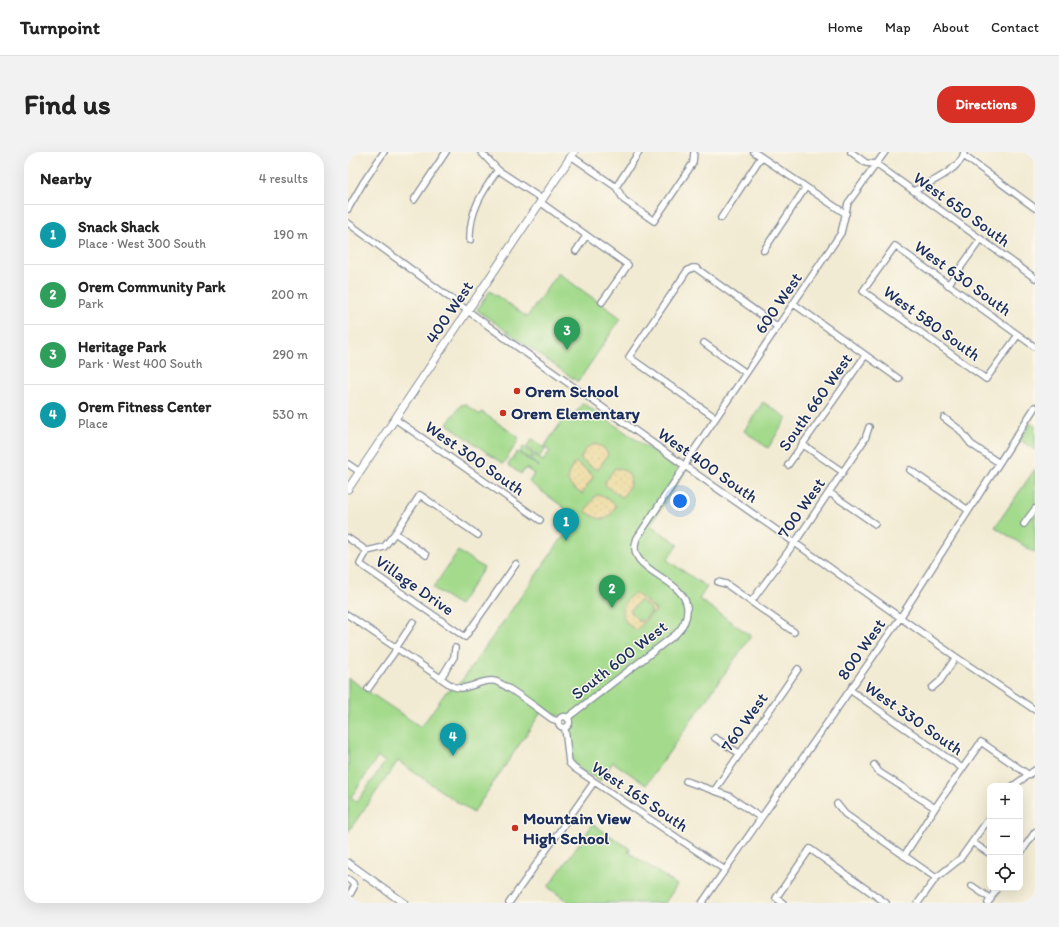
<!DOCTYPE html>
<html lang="en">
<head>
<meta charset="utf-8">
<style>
	body { margin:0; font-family:Itim,sans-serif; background:#f2f2f2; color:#222 }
	.controls { position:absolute; right:12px; bottom:12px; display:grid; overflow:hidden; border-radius:8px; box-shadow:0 4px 16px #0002 }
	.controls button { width:36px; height:36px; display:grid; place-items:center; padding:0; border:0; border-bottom:1px solid #e0e0e0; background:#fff; color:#222; font:20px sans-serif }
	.you { position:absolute; left:332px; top:349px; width:14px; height:14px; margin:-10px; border:3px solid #fff; border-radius:50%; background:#1a73e8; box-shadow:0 0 0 6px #1a73e833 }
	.badge { display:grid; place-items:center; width:26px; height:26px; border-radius:50%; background:#d93025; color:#fff; font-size:13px; font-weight:700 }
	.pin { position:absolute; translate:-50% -33px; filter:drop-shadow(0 1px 2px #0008) }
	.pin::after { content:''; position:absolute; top:21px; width:14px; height:12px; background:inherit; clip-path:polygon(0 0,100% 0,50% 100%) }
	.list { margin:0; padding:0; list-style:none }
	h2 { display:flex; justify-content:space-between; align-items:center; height:52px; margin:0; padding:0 16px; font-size:17px }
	h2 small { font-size:13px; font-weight:400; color:#767676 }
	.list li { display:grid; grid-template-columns:26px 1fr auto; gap:12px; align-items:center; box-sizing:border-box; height:60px; padding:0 16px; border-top:1px solid #e0e0e0 }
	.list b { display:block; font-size:15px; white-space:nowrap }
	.list p { margin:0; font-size:13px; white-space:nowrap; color:#767676 }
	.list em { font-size:13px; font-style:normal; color:#767676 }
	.icon { flex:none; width:22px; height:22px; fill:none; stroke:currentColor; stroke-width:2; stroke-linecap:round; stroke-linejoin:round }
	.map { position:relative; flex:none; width:687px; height:751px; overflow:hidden; border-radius:16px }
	header { display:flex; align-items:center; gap:24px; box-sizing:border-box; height:56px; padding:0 20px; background:#fff; border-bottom:1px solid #e0e0e0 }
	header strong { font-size:19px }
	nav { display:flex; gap:22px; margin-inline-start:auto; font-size:14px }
	.intro { display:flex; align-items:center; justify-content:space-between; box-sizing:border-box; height:96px; padding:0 24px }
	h1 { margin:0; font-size:28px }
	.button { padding:10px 18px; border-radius:16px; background:#d93025; color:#fff; font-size:14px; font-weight:700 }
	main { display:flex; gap:24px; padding:0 24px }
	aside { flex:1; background:#fff; border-radius:16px; box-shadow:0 4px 16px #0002 }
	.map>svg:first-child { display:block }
	.green { fill:#a3da8b; stroke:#5f8474; fill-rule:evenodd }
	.sand { fill:url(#sand-dots); stroke:#84847e; fill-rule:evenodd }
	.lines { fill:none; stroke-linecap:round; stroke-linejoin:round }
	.minor-casing { stroke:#868d98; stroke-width:8 }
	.major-casing { stroke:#868d98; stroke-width:9 }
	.minor { stroke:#fff; stroke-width:5.5 }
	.major { stroke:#fff; stroke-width:7 }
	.poi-dot { fill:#c8321e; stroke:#fbf7ec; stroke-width:1.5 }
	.labels { text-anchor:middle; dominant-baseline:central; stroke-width:3; stroke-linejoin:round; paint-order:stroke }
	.street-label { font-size:17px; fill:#1b2f5e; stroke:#fbf7ec }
	.poi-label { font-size:17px; font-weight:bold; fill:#1b2f5e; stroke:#fbf7ec; text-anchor:start }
</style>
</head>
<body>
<header>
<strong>Turnpoint</strong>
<nav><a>Home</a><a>Map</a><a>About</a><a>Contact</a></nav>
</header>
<div class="intro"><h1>Find us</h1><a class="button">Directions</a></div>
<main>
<aside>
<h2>Nearby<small>4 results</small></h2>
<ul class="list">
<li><span class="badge" style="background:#0f9aa8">1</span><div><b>Snack Shack</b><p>Place · West 300 South</p></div><em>190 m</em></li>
<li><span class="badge" style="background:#2e9e5b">2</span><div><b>Orem Community Park</b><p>Park</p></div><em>200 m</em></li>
<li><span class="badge" style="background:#2e9e5b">3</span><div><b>Heritage Park</b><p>Park · West 400 South</p></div><em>290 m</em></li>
<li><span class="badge" style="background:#0f9aa8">4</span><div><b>Orem Fitness Center</b><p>Place</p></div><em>530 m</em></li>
</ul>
</aside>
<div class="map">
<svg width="687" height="751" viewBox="0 0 687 751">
	<defs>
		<pattern id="sand-dots" width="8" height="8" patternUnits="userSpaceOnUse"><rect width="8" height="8" fill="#eeda9e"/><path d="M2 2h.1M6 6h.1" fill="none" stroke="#ccbb8a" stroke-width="1.8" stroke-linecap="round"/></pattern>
	</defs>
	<rect width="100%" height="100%" fill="#fbf7ec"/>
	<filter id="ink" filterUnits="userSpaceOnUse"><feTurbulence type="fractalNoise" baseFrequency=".025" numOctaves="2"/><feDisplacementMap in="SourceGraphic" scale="8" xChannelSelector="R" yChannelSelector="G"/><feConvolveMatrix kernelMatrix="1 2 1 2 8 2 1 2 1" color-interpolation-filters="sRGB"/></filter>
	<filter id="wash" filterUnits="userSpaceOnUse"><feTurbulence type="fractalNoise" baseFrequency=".012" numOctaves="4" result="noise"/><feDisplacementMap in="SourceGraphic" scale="16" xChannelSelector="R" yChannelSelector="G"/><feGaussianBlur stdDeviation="0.9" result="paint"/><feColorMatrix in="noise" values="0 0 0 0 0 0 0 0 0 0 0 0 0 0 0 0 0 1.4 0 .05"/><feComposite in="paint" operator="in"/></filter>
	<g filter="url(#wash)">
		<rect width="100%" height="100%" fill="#f2ebd3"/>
		<path class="green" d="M210 121 273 166 230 230 129 158 142 139 179 165Z
			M415 250 439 266 420 296 396 279Z
			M235 251 336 321 302 373 330 392 319 408 359 435 351 447 403 484 298 633 265 610 252 629C245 625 229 617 226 611 221 602 221 579 223 570L219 563C209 565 203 562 196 556L125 661 50 609 0 680V526L73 575 98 540 110 534 229 365 181 330 186 322 178 316 173 322 160 313 169 300 191 315V314L182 308 186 303 195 309 202 299 196 295 221 259 226 263ZM30 605 37 610 9 650 3 645Z
			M117 252 132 263 134 260 170 285V289L155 312 99 272 113 253Z
			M683 271 687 273V298L672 288Z
			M184 287 197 297 191 305 178 295Z
			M175 295 185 302 181 307 172 300Z
			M687 317V401L647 375Z
			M110 399 136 416 111 453 85 436Z
			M245 672 282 697 280 700 329 733 317 751H222L200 735Z"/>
		<path class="sand" d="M246 292 255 295 260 302 251 317H247L232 307 238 296Z
			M227 310 244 322 245 325 234 342C217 331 216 327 227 310Z
			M267 316C288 319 285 333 274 345L258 334 257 330Z
			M248 343H253L268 353 263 362 257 367 248 366 237 359Z
			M288 441 308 458 307 461H304L289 478C270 470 270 449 288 441ZM291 449H294L303 457V461L294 469H291L283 461V458Z"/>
	</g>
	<g filter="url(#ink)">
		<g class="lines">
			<defs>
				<path id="minor" d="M133 0 150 18 194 47
					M406 0 498 62
					M503 0 518 11 528 12 687 126
					M223 4 268 35 276 48 306 69 345 11 346 0
					M616 4 687 56
					M268 35 291 0
					M566 39C579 32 614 17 616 0
					M66 48 98 0
					M192 50 280 113 254 150
					M0 57 15 31 36 0
					M373 66 413 5
					M0 71 161 189 337 314 447 391 608 505 687 558
					M122 88C121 60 134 40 150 18
					M416 98 458 35
					M228 99 238 84
					M600 133 633 87
					M446 152 551 227
					M670 183 638 227 515 139 547 94 687 195
					M356 191 398 221
					M368 266 281 205 339 119 344 116H348L430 175
					M596 266 612 278 623 292 651 311
					M47 267 192 368
					M454 292 495 320
					M0 312 12 320
					M440 313 517 204
					M562 318 620 358
					M482 341 527 372
					M676 372 687 357
					M47 381 78 403
					M0 386 19 399
					M19 399 12 412 117 485 168 412
					M19 399 36 395 47 381 72 343 130 383
					M370 430 378 432 446 480
					M403 450 450 386 517 287 521 275
					M0 463 104 534C118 541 131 527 146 529 156 530 194 560 204 567L210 569
					M93 526 106 505 107 496
					M584 536 592 529 608 505
					M20 537 46 501 48 496 65 470
					M502 538 614 616
					M210.5 570a5.5 5.5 0 1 1 11 0a5.5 5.5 0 1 1-11 0Z
					M219 566 328 482C336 474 340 466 339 455 335 424 275 419 289 386L337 314 340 307 493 81 500 51 537 0
					M217 576 221 611 226 616 377 718
					M367 586 391 601
					M526 613 531 620 587 656
					M338 629 381 644 413 666
					M665 634 687 618
					M366 639 450 517
					M489 652 497 662 588 726
					M624 690 642 702
					M672 702 687 680
					M556 704 587 656 633 590 681 623
					M0 727 5 731 6 735 0 746
					M624 734 643 747
					M161 751 246 630
					M354 751 552 466 687 255
					M435 751 428 746 462 697 538 751
					M570 751 588 726 612 707 642 665
					M640 751 649 736"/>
				<path id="major" d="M0 337 226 0
					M0 711 56 751"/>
			</defs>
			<use href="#minor" class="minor-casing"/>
			<use href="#major" class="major-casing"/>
			<use href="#minor" class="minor"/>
			<use href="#major" class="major"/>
		</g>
	</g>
	<g class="poi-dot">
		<circle cx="169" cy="239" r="4"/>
		<circle cx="155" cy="261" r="4"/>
		<circle cx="167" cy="676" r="4"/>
	</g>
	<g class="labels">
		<g class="street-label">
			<text transform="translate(614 57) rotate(36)">West 650 South</text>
			<text transform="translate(615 126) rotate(36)">West 630 South</text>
			<text transform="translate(430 151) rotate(-56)">600 West</text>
			<text transform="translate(101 160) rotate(-56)">400 West</text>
			<text transform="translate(584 171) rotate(36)">West 580 South</text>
			<text transform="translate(467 250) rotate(-55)">South 660 West</text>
			<text transform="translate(127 306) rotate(35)">West 300 South</text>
			<text transform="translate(360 313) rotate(35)">West 400 South</text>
			<text transform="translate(453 356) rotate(-55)">700 West</text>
			<text transform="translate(67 433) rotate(35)">Village Drive</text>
			<text transform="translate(513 497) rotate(-55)">800 West</text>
			<text transform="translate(271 508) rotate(-38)">South 600 West</text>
			<text transform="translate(566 566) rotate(35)">West 330 South</text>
			<text transform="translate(396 570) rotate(-55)">760 West</text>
			<text transform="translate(292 644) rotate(34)">West 165 South</text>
		</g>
		<g class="poi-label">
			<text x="177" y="239">Orem School</text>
			<text x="163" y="261">Orem Elementary</text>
			<text x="175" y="666">Mountain View<tspan x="175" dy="20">High School</tspan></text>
		</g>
	</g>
</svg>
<div class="controls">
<button>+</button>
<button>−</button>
<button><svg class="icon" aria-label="locate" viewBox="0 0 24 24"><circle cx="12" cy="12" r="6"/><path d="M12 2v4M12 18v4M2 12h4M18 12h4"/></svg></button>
</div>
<div class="you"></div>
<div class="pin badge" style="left:218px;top:389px;background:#0f9aa8">1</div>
<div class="pin badge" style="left:264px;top:456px;background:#2e9e5b">2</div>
<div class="pin badge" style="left:219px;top:198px;background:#2e9e5b">3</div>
<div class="pin badge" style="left:105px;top:604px;background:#0f9aa8">4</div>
</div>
</main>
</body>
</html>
